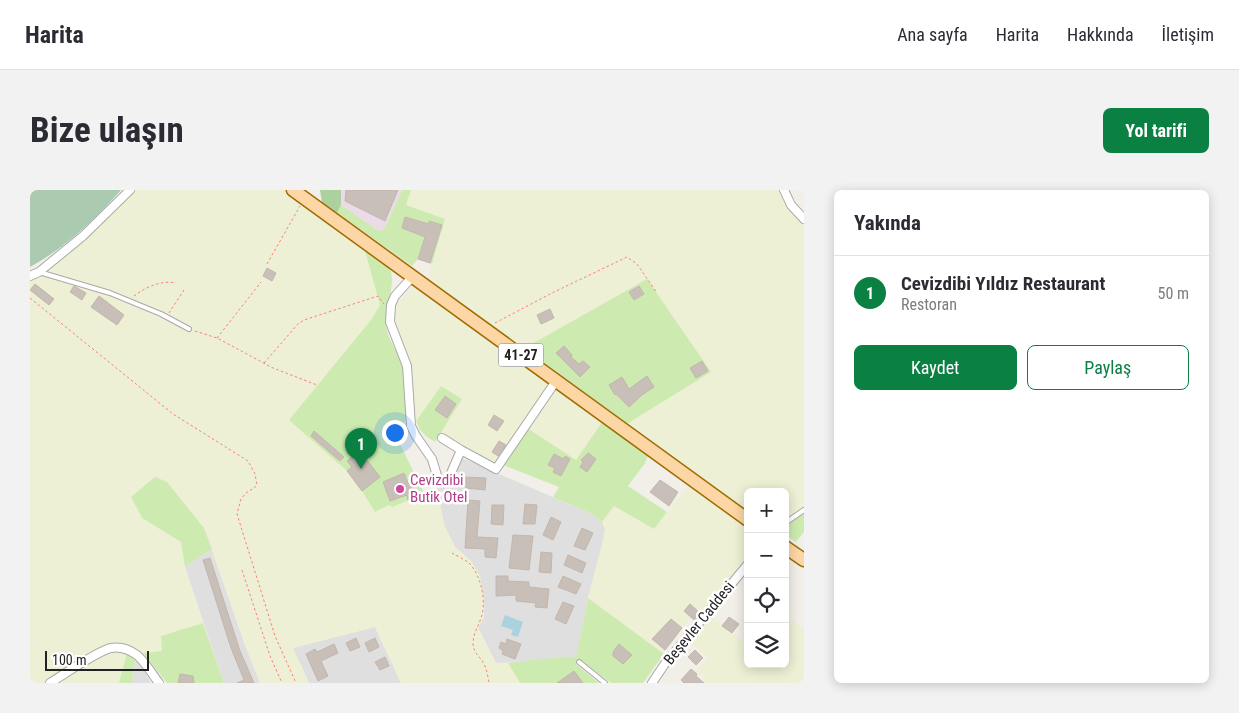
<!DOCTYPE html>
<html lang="tr">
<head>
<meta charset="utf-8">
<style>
	body { margin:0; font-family:"Roboto Condensed",sans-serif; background:#f2f2f3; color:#2b2b33 }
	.controls { position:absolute; right:15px; bottom:15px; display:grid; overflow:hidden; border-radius:8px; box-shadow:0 2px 12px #0003 }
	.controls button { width:45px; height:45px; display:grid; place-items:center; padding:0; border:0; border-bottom:1px solid #e1e1e2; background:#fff; color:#2b2b33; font:25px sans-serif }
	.scale { position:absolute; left:15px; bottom:12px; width:104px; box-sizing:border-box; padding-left:5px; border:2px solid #222; border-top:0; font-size:14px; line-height:18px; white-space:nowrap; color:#222; -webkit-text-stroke:4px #fff; paint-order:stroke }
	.you { position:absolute; left:364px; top:242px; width:18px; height:18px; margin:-12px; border:4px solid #fff; border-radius:50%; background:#1a73e8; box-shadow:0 0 0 8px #1a73e833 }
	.badge { display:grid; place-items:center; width:32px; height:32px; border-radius:50%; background:#0b8043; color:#fff; font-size:16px; font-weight:700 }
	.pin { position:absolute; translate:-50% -41px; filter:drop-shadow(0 1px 2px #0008) }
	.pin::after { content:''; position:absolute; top:26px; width:18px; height:15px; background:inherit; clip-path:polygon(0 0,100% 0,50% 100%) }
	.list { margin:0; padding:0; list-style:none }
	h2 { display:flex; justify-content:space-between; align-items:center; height:65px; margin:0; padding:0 20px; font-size:21px }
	h2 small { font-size:16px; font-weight:400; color:#7c7c81 }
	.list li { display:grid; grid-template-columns:32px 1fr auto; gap:15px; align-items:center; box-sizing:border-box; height:75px; padding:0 20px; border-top:1px solid #e1e1e2 }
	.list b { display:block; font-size:19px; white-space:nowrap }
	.list p { margin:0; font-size:16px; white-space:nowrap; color:#7c7c81 }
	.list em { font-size:16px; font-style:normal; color:#7c7c81 }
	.actions { display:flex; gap:10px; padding:15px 20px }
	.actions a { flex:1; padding:11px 0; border:1px solid #0b8043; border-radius:8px; text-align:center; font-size:18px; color:#0b8043 }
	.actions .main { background:#0b8043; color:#fff }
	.icon { flex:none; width:28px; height:28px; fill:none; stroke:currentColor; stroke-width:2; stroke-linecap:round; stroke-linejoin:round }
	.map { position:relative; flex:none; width:774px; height:493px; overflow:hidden; border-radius:8px }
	header { display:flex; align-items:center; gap:30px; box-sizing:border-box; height:70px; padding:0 25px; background:#fff; border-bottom:1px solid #e1e1e2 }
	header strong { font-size:24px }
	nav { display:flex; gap:28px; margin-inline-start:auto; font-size:18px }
	.intro { display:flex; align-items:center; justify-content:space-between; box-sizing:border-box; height:120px; padding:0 30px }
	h1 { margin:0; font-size:35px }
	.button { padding:12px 22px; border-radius:8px; background:#0b8043; color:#fff; font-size:18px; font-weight:700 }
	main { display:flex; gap:30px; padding:0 30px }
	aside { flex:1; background:#fff; border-radius:8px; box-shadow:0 2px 12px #0003 }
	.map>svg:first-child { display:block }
	.residential { fill:#e0dfdf }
	.industrial { fill:#ebdbe8 }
	.farmland { fill:#eef0d5 }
	.grass { fill:#cdebb0 }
	.forest { fill:#add19e }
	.cemetery { fill:#aacbaf }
	.water { fill:#aad3df }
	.building { fill:#c7bfb8; stroke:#c4b6ab }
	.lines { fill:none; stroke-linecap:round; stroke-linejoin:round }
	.service-casing { stroke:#a9a9a9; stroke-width:6 }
	.minor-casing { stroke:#a9a9a9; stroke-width:10 }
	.primary-casing { stroke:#a06b00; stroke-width:15 }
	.path { stroke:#fa8072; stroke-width:1; stroke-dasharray:2.5 2.5; stroke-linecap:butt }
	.service { stroke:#fff; stroke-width:4 }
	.minor { stroke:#fff; stroke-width:8 }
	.primary { stroke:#fcd6a4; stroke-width:12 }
	.hotel-dot { fill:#d1479c; stroke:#fff; stroke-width:2 }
	.labels { text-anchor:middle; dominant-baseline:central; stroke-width:5; stroke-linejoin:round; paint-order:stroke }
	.shield { fill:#fff; stroke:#646464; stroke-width:1 }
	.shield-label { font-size:14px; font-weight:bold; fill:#222 }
	.hotel-label { font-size:15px; fill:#b23c85; stroke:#fff; text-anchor:start }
	.street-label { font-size:15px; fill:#222; stroke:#fff }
</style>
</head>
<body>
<header>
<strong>Harita</strong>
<nav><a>Ana sayfa</a><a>Harita</a><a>Hakkında</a><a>İletişim</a></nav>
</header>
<div class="intro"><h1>Bize ulaşın</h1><a class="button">Yol tarifi</a></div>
<main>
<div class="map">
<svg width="774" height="493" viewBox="0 0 774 493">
	<rect width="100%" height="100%" fill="#f2efe9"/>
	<path class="residential" d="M432 268 562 324 572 332 575 339 574 347 558 408 546 468 529 467 501 471 466 473 448 437 454 427V410L441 371 425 357 414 335 410 315 407 296 417 297Z
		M182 359 215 455 230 493H194L155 377Z
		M345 437 371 493H279L263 458Z
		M105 470 111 475 121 493H102Z"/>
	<path class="industrial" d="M311 0H372L354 39 349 41 311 15Z"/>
	<path class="farmland" d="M102 0H255L333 54 350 115 341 130 326 149 309 274 332 301 362 317 407 296 414 335 425 357 441 371 450 386 454 410V427L448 438 466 473H478L490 493H371L345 437 263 458 279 493H230L215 455 174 338 112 328 151 352 155 377 173 433 131 446 133 461 113 463 100 456 86 453 74 456 13 493H0V91L16 81 71 33Z
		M381 0H748L761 21 774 35V320L755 333V302H718V323L397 91 415 29 376 15Z
		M385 97H389L510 185 517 195V199L465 275 411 242 432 209 411 196 386 231 382 176 363 126 369 111 381 99Z
		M525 199 573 231 546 271 497 238Z
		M660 294 718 335V366L671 423 667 420 632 463 558 408 574 347 575 339 572 332 584 316 624 339Z
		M755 426 774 439V493H671L675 488 666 481 678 468 661 453 683 427 713 452 718 445V474H755Z
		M80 461H87L97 463 89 493H28Z"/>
	<path class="grass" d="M372 0H381L376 15 415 29 402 74 388 69 382 76 307 23 311 15 349 41 354 39Z
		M333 54C340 60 352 66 357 73 370 93 353 115 356 136 358 152 372 166 374 182 376 196 377 211 376 224 375 234 370 244 370 254L394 303 387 306 382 292 378 293 374 283 353 292 360 311 377 305 379 310 362 317 359 315 345 322 332 301 330 262 317 271 322 277 317 281 259 230 341 130 350 115Z
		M617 89 681 182 595 235 493 159Z
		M411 196 432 209 405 252C395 246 390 242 386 231Z
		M573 231 619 263 615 273 598 296 637 322 624 339 584 316 572 332 562 324 523 307 529 297 473 275 497 238 546 270Z
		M125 287 137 292 174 338 182 359 155 377 151 352 112 328 101 307Z
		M774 320V342L766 352 755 344V333Z
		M558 408 634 464 613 493H581L547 468 546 474 569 493H490L478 473 529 467H546Z
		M173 433 194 493H137L113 463 132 461 131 446Z
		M97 463 105 470 102 493H89Z"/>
	<path class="forest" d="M290 0H311V15L307 23 292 13Z"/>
	<path class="cemetery" d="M0 0H91C64 30 35 58 0 77Z"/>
	<path class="water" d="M475 425 493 432 488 447 481 445 483 440 471 436Z"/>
	<path class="building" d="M316 0H368L355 31 315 11Z
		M375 27 399 34V31L412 35 400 73 388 69 395 47 372 38Z
		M237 78 246 83 242 91 233 86Z
		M5 94 24 109 19 115 0 100Z
		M44 96 56 103 52 110 40 102Z
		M609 96 614 104 604 110 599 102Z
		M69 106 94 125 87 135 61 117Z
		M520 119 524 128 511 134 507 125Z
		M534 156 542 165 541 167 549 174 553 171 560 177 550 187 526 163Z
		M672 171 678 181 666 188 660 178Z
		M617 186 624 197 612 205 599 217 586 204 585 205 579 195 592 187 599 199Z
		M415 206 426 214 417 228 405 220Z
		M464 225 474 231 467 241 458 235Z
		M284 241 314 267 310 271 281 246Z
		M469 251 476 255 468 266 462 262Z
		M330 261 350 287 332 301 317 281 322 277 317 271Z
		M558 263 566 269 557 282 550 277 553 272 551 270Z
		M524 264 534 269 535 266 540 269 531 286 523 282 525 278 518 275Z
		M374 283 378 293 382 292 388 306 378 310 377 305 360 311 353 292Z
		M436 287 456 288 455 300 436 298Z
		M630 290 648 302 639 316 620 302Z
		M438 310 450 311 447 347 468 348 466 368 455 367V359L435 358Z
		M495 314 507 315 505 334H493Z
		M462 315H474L473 335 461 334Z
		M521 327 531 332 523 350 513 345Z
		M552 338 563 343 555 360 544 356Z
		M483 345 503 346 499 380 479 378Z
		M511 362 522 363 521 383 509 382Z
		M538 365 556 373 552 383 534 375Z
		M180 368 210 461 224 493H207L214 490 201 458 173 370Z
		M466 386H478V391L499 392V397L519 399 517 418 505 417 506 413 486 411V405L466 406Z
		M533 386 551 394 546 404 528 397Z
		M533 412 544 416 536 434 525 429Z
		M660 414 670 423 664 430 654 421Z
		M699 427 709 434 702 443 692 436Z
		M641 429 652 438 635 460 622 449Z
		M326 448 330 457 320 461 316 453Z
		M345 448 349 457 339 462 335 453Z
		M477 449 491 454 485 469 472 464 473 461 469 458 471 452 476 454Z
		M304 454 308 463 291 471 298 486 288 491 276 464 285 459 287 462Z
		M589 454 602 465 593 474 583 466V462Z
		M665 460 673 468 666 475 658 467Z
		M355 467 359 476 350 480 345 472Z
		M661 479 667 484 666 486 674 493H654L651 490Z
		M544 481 553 493H527Z
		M150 484 163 486 164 493H148Z"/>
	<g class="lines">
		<defs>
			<path id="service" d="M9 82 80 103 131 124 159 139
				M755 333 774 320
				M549 472 575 493"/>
			<path id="minor" d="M754 0 761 15 774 29
				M0 86 9 82 53 46 100 0
				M383 86 365 106 361 115 360 132 377 176 381 236 386 246 402 269 408 289 411 292H415L418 290 431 260 466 279 526 191
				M412 248 431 260
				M20 493C33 485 69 460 81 458 91 456 100 460 107 465 116 473 122 484 129 493
				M622 493 634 475 718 374"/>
			<path id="primary" d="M263 0 718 330
				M755 357 774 370"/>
		</defs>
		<use href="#service" class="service-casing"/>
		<use href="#minor" class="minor-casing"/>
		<use href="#primary" class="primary-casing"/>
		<path class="path" d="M237 74 270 16
			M104 106C116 97 131 90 146 93
			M0 108 143 224 218 271 225 284 227 295 224 298 216 303 211 309 207 324 245 446 266 493
			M139 123 154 100
			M465 133 522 103 597 67 607 74 627 103
			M165 141 187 148 243 178 287 195
			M187 148 231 92
			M234 173 268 134 274 130 348 106 354 114
			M422 363C427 366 434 369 439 373 451 385 457 412 451 428 448 437 443 444 443 454 444 464 450 466 454 474 457 480 458 487 459 493
			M212 380 240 466 252 493"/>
		<use href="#service" class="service"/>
		<use href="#minor" class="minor"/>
		<use href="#primary" class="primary"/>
	</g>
	<circle class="hotel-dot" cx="370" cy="299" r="5"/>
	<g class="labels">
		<rect class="shield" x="468.5" y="153.5" width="45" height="23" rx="4"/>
		<g class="shield-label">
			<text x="491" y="165">41-27</text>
		</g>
		<g class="hotel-label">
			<text x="380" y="290">Cevizdibi<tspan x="380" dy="17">Butik Otel</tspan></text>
		</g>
		<g class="street-label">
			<text transform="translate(669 433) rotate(-51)">Beşevler Caddesi</text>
		</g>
	</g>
</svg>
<div class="controls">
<button>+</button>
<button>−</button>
<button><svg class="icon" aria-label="locate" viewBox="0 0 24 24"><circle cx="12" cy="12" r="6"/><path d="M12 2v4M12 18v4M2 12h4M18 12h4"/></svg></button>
<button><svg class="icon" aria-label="layers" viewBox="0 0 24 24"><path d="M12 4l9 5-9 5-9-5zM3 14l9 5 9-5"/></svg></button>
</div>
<div class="scale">100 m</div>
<div class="you"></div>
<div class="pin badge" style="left:331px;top:279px">1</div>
</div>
<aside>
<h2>Yakında<small></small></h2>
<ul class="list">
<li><span class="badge">1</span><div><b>Cevizdibi Yıldız Restaurant</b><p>Restoran</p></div><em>50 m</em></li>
</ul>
<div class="actions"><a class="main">Kaydet</a><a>Paylaş</a></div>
</aside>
</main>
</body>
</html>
